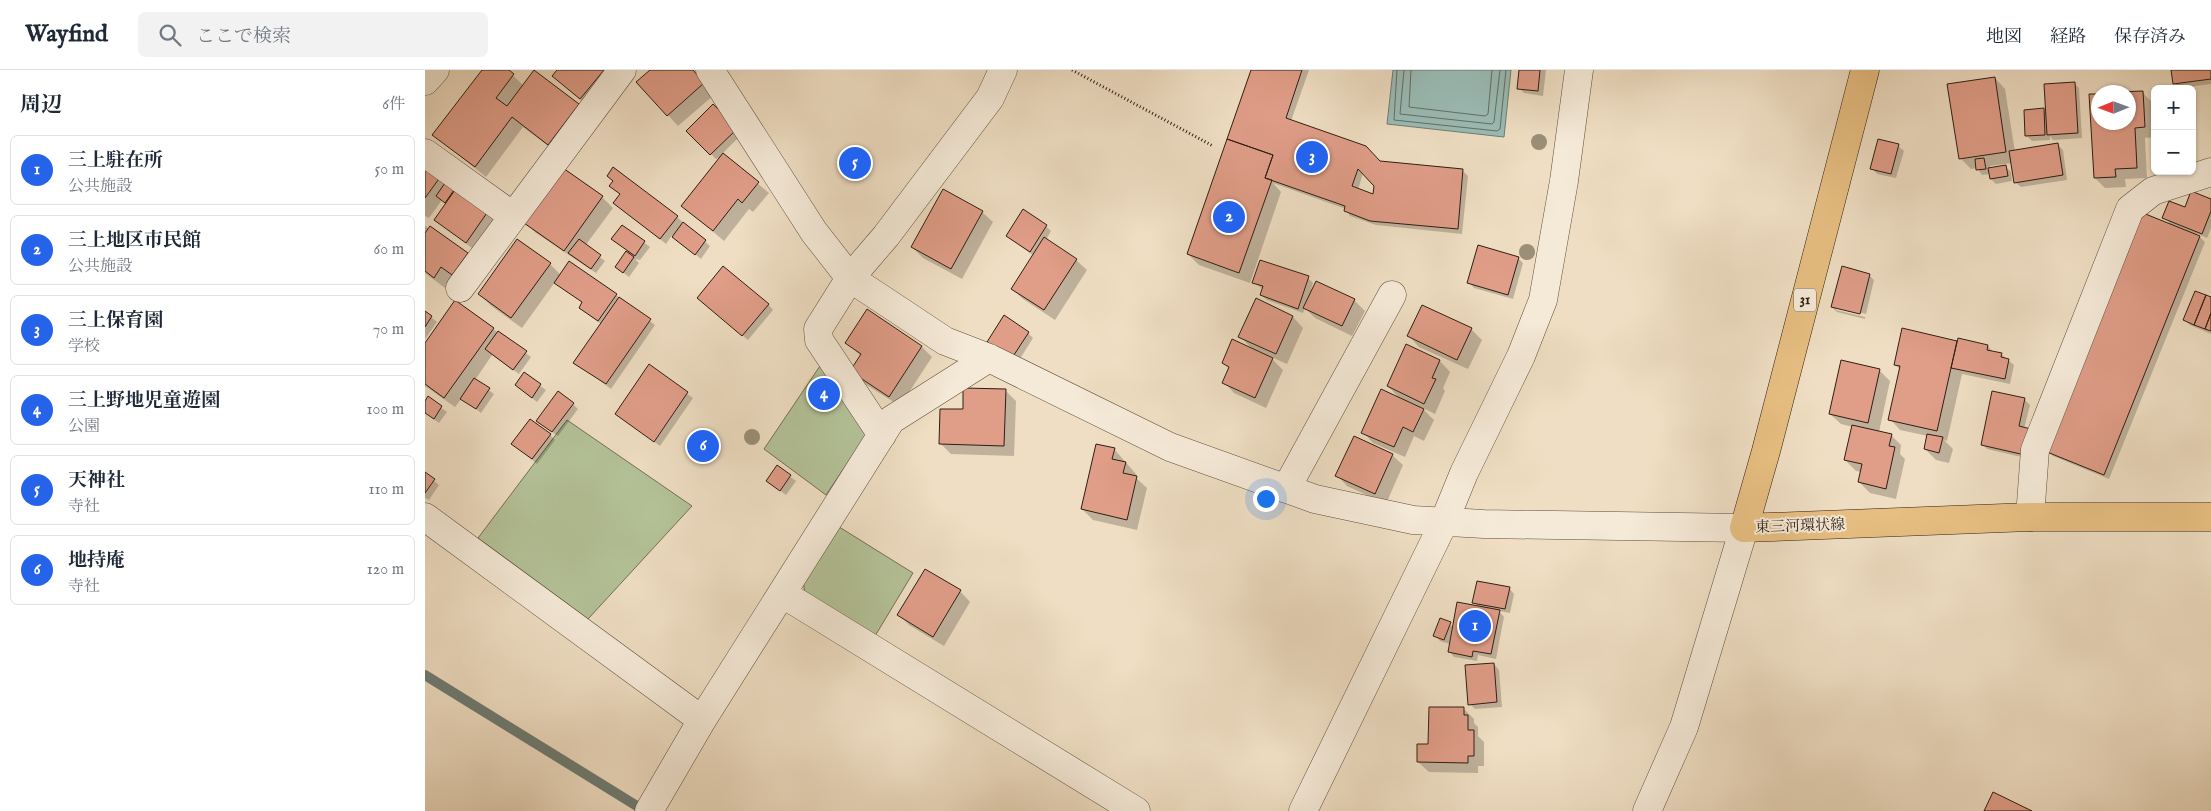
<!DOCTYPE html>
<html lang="ja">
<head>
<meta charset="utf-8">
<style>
	body { margin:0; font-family:"IM FELL English","Noto Serif JP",serif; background:#f2f2f3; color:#1f2937 }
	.controls { position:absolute; right:15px; top:15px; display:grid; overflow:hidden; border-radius:8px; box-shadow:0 1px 4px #0004 }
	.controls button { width:45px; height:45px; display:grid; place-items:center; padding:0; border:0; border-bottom:1px solid #e0e1e3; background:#fff; color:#1f2937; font:25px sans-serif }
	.compass { position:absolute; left:1666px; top:15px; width:45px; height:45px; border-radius:50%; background:#fff; box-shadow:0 1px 4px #0004; rotate:269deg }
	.you { position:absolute; left:840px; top:428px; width:18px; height:18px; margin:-12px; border:4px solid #fff; border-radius:50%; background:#1a73e8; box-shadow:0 0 0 8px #1a73e833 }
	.badge { display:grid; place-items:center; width:32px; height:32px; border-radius:50%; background:#2563eb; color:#fff; font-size:16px; font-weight:700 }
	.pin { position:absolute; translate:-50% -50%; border:2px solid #fff; box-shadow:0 1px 5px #0006 }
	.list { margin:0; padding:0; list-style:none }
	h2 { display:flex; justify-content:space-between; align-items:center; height:65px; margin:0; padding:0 20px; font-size:21px }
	h2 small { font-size:16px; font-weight:400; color:#747a83 }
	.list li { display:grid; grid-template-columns:32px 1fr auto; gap:15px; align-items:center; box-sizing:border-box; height:70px; margin:0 10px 10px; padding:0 10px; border:1px solid #e0e1e3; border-radius:8px }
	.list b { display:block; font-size:19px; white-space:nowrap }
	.list p { margin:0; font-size:16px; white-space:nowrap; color:#747a83 }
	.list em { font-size:16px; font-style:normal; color:#747a83 }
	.icon { flex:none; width:28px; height:28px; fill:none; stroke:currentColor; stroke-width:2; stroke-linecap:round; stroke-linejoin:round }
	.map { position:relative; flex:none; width:1786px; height:741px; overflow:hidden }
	header { display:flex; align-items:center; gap:30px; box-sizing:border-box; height:70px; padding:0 25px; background:#fff; border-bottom:1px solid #e0e1e3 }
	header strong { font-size:24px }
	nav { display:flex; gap:28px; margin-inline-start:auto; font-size:18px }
	.search { width:350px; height:45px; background:#f2f2f3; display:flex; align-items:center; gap:12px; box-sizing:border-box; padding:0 18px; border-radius:8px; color:#747a83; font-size:19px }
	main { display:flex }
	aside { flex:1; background:#fff }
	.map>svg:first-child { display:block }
	.green { fill:#b4c298; stroke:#717055 }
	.water { fill:#9abcb6; stroke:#6f7d74 }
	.shadow { fill:#0003; fill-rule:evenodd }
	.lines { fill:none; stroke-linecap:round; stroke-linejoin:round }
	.shore { stroke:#646d64; stroke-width:1 }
	.stream { stroke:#6f7d74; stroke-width:10 }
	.building { fill:#e09d88; stroke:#2e1e12; fill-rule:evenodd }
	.minor-casing { stroke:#5e4e3e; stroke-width:29 }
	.major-casing { stroke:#2e1e12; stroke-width:29 }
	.path { stroke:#2e1e12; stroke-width:3; stroke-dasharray:1 2.5; stroke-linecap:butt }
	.minor { stroke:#f5ead8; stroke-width:28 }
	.major { stroke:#e8bf82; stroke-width:28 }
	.tree { fill:#9b8f78 }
	.labels { text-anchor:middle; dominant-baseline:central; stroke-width:4; stroke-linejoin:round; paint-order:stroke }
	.shield { fill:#f5ead8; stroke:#6a5b4d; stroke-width:1 }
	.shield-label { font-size:14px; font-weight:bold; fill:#2e1e12 }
	.street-label { font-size:15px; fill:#2e1e12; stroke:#f5ead8 }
</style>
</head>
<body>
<header>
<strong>Wayfind</strong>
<div class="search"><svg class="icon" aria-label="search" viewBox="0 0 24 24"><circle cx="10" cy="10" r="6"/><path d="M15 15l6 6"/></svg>ここで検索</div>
<nav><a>地図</a><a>経路</a><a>保存済み</a></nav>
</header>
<main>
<aside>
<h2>周辺<small>6件</small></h2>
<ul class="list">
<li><span class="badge">1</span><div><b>三上駐在所</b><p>公共施設</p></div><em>50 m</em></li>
<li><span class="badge">2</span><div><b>三上地区市民館</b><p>公共施設</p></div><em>60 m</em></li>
<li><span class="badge">3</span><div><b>三上保育園</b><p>学校</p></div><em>70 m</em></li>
<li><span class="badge">4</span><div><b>三上野地児童遊園</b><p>公園</p></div><em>100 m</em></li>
<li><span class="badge">5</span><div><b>天神社</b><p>寺社</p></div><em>110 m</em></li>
<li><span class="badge">6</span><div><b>地持庵</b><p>寺社</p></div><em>120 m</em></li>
</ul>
</aside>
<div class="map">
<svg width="1786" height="741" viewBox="0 0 1786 741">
	<rect width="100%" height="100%" fill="#efdec3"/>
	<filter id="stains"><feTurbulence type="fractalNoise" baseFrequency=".004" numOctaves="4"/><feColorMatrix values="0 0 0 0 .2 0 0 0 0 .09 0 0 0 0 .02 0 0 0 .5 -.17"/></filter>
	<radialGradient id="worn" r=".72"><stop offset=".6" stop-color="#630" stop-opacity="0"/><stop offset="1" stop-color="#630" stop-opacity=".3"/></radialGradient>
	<path class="green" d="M399 290 445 359 401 425 339 379Z
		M142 350 267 436 163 549 53 468Z
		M411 455 488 503 450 566 380 524 378 510Z"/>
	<path class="water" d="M968 0H1086L1079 67 962 54Z"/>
	<path class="shadow" d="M58 0H82L99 16 153 35 163 45 134 84 98 57 61 107 9 65Z
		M134 0H198L166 39 129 6Z
		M227 0H268L289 25 253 56 213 12Z
		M827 0H884L866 51 958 97 1038 101 1043 106 1037 164 951 155 925 146 921 139 848 113 856 122 825 213 774 195 763 184ZM938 103 950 115 949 126 933 120Z
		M1096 0H1121L1118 26 1099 23 1094 18Z
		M1748 0H1786V14L1754 18 1749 13Z
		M1570 8 1580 19 1590 82 1633 75 1638 80 1642 110 1596 117 1590 112 1587 93 1565 96V99L1581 97 1586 102 1587 111 1571 114 1566 109 1565 104 1557 105 1552 98 1546 99 1535 88Z
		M1649 13 1654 18 1657 68 1628 70 1625 66V70L1607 71 1602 66 1618 40 1622 43Z
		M1717 22 1728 33 1730 67 1720 68 1722 108 1700 109 1701 117 1680 118 1670 108 1674 52H1704V23Z
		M288 35 317 64 297 84 344 123 328 142 324 139 299 171 258 136 296 87 291 89 263 61Z
		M1473 76 1479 81 1471 108 1452 104 1447 98Z
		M0 95 74 151 52 182 11 150 22 134 17 130 4 148 0 146Z
		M189 99 252 147 285 176 276 189 247 165 241 174 190 133 196 124 189 112Z
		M177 127 188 138 160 176 180 191 171 203 111 163 100 153Z
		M1786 131V158L1782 168 1771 163 1780 172 1684 409 1628 386 1623 381 1748 157 1739 147Z
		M557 142 568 152 537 209 498 188 487 177Z
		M0 156 42 184 53 194 28 207 20 218 0 203Z
		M197 156 225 177 215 190 210 189 214 193 204 207 191 197 203 181 188 169Z
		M621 156 626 161 621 170 651 190 662 200 630 250 598 229 587 219 609 186 582 166Z
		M1093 188 1098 193 1088 229 1049 218 1044 212Z
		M125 194 136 205 191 225 230 255 186 319 150 292 176 254 155 238 158 233 130 212 97 258 65 235 55 224Z
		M1444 205 1449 210 1441 244 1411 237V240L1440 247V249L1412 242 1407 237Z
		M883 208 888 213 886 219 929 230 940 241 927 266 890 248 880 238 878 243 842 230 836 225 838 219 829 213Z
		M1786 228V264L1765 255 1760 250Z
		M278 233 343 234 348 240 323 270Z
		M442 241 497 277 507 287 475 336 437 312 426 301 436 286 422 273Z
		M0 242 12 252 0 269Z
		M868 247 878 258 862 294 844 286 858 300 841 338 809 323 799 312 805 299 798 293 828 280 815 266Z
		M68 259 106 287 94 304 67 285 50 310 69 324 56 343 37 328 30 337 0 316V275Z
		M1046 259 1057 270 1043 299 994 277 984 266Z
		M603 263 608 268 593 292 568 277Z
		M1531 272 1563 276 1568 282 1576 284 1589 295 1585 314 1537 304 1522 371 1519 370 1528 379 1524 393 1511 390 1500 379 1503 366 1475 360 1465 349 1476 300 1470 295Z
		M981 276 1015 291 1025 302 1018 318 1020 321 1010 344 996 337 1009 350 999 371 989 366 980 387 948 373 938 362 975 329 963 316Z
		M224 296 268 328 235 376 191 344Z
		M1454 300 1465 311 1454 362 1466 365 1476 375 1475 384 1480 389 1471 429 1445 423 1434 412 1436 402 1431 401 1420 390 1428 357 1416 354 1405 344Z
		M99 304 121 320 112 332 91 315Z
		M580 320 591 331 589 386 526 384 515 373 539 341Z
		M1568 323 1600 330 1605 335 1599 359 1605 389 1562 379 1557 374Z
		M3 328 22 342 14 353 0 343V333Z
		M148 334 153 339 133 366 118 356Z
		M125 365 130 370 112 394 88 374Z
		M689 379 711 404 710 407 722 418 712 460 668 450 657 439Z
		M967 385 978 395 961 434 922 416 912 405Z
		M352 397 371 411 361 425 342 411Z
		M0 404 14 415 4 430 0 428Z
		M1084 518 1089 524 1085 543 1074 541 1079 547 1071 589 1053 585 1052 591 1029 587 1024 581 1025 574 1015 571 1010 565 1015 550 1029 557 1054 537 1049 532Z
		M535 521 545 532 519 576 484 555 474 545Z
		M1069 594 1074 600 1077 637 1050 639 1045 634Z
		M1038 638 1049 649V653L1053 657V666L1059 672V696H1053V703L1004 702 993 692Z"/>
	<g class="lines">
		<path class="shore" d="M972 0 969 50 1072 61 1075 59 1081 0
			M979 0 975 44 1067 54 1069 52 1075 0
			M986 0 984 37 1060 46 1063 44 1067 0"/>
		<path class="stream" d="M0 605 220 741"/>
	</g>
	<path class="building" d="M57 0H84L89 4 71 28 82 36 109 0 154 34 123 75 87 47 50 97 7 65Z
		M132 0H179L155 29 127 6Z
		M225 0H268L279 13 242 46 211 12Z
		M826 0H877L861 48 941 76 955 91 1038 99 1033 159 945 151 919 141 920 136 840 108 848 85 802 69ZM933 99 949 116 948 124 927 116Z
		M1094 0H1115L1113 21 1092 19Z
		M1746 0H1786V9L1748 14Z
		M1570 7 1581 82 1534 89 1522 14Z
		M1650 12 1653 63 1622 65 1619 14Z
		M1718 21 1720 57 1710 58 1712 98 1690 99 1691 107 1669 108 1664 24H1674V52H1704V22H1693Z
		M288 34 313 58 285 85 261 61Z
		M1619 38 1620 65 1600 66 1599 40Z
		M802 69 848 85 840 108 847 110 814 203 762 184Z
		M1453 69 1474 74 1466 104 1445 99Z
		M1633 73 1638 105 1589 113 1584 81Z
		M298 83 334 112 317 133 313 129 288 161 256 136Z
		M1559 88 1561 99 1551 100 1550 89Z
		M0 94 16 106 0 128Z
		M1581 95 1583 106 1565 109 1563 98Z
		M188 97 253 146 235 169 188 133 195 124 184 116 188 111 182 106Z
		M138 98 178 126 139 181 99 153Z
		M22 110 31 117 20 133 11 126Z
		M32 117 64 140 41 173 9 150Z
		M518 119 558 141 526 199 486 177Z
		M1766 121 1786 129V141L1777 164 1737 148 1744 131 1760 137Z
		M598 139 622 155 605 182 581 166Z
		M1718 143 1775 166 1679 405 1622 382Z
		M258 152 281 170 270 185 247 167Z
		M197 155 220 171 210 186 186 169Z
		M5 156 43 183 27 205 16 197 9 208 0 201V163Z
		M619 167 652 189 619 240 586 219Z
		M92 169 126 193 86 248 53 224Z
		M154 169 176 185 166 199 143 183Z
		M1053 175 1094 187 1083 225 1042 213Z
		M201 181 209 187 198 203 190 197Z
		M835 190 884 206 873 239 835 225 838 216 827 213Z
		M144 191 192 224 173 251 154 238 157 232 129 213Z
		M298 196 344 234 317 266 272 228Z
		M1417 196 1445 204 1435 244 1406 237Z
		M891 211 930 229 917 256 878 238Z
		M1770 221 1781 225 1769 255 1758 250Z
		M1781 225 1786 227V243L1780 259 1769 255Z
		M194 227 226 249 181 314 148 293Z
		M831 228 868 246 851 284 813 267Z
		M30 230 69 258 19 328 0 314V273Z
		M997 235 1047 258 1032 290 982 266Z
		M442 239 497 276 464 327 425 301 436 284 420 273Z
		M0 241 7 246 0 257Z
		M1786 243V261L1780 259Z
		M579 245 604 262 587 288 562 272Z
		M1477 258 1532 271 1512 361 1463 350 1475 296 1469 295Z
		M73 261 102 281 88 300 60 279Z
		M1533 268 1563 275 1562 280 1577 283 1576 287 1584 289 1580 309 1526 298Z
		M807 269 848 288 830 328 797 313 804 297 797 293Z
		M981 274 1015 290 1007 308 1011 309 999 334 962 316Z
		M1416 290 1455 299 1443 353 1404 344Z
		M224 294 263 322 229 372 190 344Z
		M99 302 116 314 107 328 90 315Z
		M49 308 65 318 51 339 35 329Z
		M538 318 581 319 579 376 514 374 515 339H538Z
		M956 319 999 339 988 362 978 357 969 377 936 363Z
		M133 321 149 333 127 362 111 351Z
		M1567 321 1600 328 1594 356 1606 359 1600 385 1556 375Z
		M3 326 17 336 9 349 0 343V331Z
		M105 349 126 364 107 389 86 374Z
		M1427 355 1467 364 1464 376 1470 377 1461 419 1433 412 1437 394 1419 390Z
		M1502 364 1518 367 1514 383 1499 379Z
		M929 366 968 384 950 424 910 406Z
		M671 374 690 378 687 389 701 392 698 403 712 406 702 450 656 439Z
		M352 395 366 405 355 421 341 411Z
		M0 402 10 409 0 423Z
		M500 499 536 520 508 567 472 545Z
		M1052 511 1085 517 1080 539 1047 533Z
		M1032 532 1075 540 1066 584 1048 581 1047 587 1023 582Z
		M1015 548 1026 552 1019 570 1008 566Z
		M1069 593 1072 632 1043 635 1040 595Z
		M1004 637H1039V645H1043V660H1049V686H1043V693L992 692V674H1003Z
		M1568 722 1607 741H1559Z"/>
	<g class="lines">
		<defs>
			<path id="minor" d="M285 0 389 162 425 208 520 271 564 288 745 377 890 429 988 450 1059 454 1319 458 1259 657 1222 741
				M0 11 10 0
				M0 83 88 146
				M35 218 197 0
				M457 365 394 270 393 259 425 208 461 166 565 28 578 0
				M861 419 967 225
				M0 447 277 650
				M1605 447 1610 380 1705 139 1728 121 1786 102
				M358 524 711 741
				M224 741 277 650 466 350 564 288
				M878 741 1019 452 1039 403 1096 286 1118 230 1139 111 1154 0"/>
			<path id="major" d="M1440 0 1341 381 1319 458 1605 447H1786"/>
		</defs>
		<use href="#minor" class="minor-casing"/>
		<use href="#major" class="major-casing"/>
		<path class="path" d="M647 0 788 76"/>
		<use href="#minor" class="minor"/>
		<use href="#major" class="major"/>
	</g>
	<g class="tree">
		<circle cx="1114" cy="72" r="8"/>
		<circle cx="1102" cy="182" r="8"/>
		<circle cx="327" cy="367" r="8"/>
	</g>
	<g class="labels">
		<rect class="shield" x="1369" y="218.5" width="22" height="23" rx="4"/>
		<g class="shield-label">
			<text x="1380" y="230">31</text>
		</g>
		<g class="street-label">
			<text transform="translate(1375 456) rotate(-2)">東三河環状線</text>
		</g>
	</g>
	<rect width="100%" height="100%" filter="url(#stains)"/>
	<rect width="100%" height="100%" fill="url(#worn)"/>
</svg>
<div class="controls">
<button>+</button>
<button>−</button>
</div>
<svg class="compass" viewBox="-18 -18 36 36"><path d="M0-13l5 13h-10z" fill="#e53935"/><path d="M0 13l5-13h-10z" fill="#747a83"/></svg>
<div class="you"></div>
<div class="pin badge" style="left:1050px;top:556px">1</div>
<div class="pin badge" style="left:804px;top:147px">2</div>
<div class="pin badge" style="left:887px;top:87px">3</div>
<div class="pin badge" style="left:399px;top:324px">4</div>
<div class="pin badge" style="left:430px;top:93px">5</div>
<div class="pin badge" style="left:278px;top:376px">6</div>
</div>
</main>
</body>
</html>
